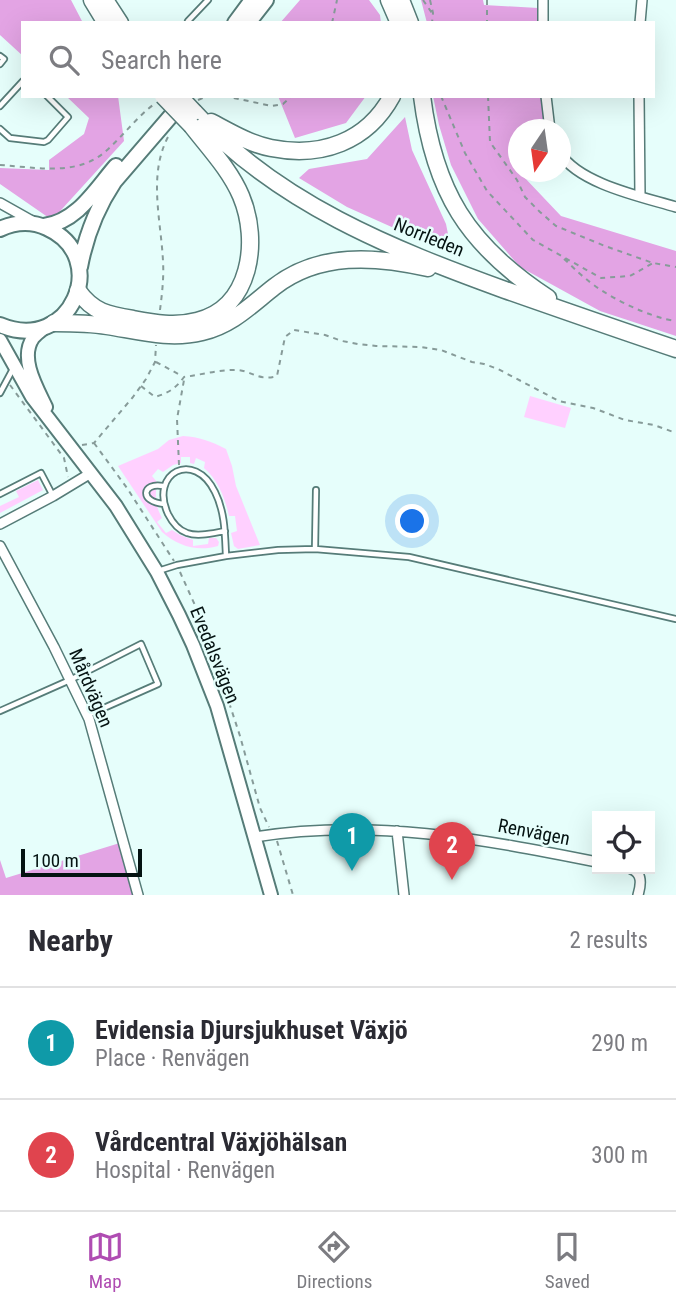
<!DOCTYPE html>
<html lang="en">
<head>
<meta charset="utf-8">
<style>
	body { margin:0; font-family:"Roboto Condensed",sans-serif; background:#f2f2f3; color:#2b2b33 }
	.controls { position:absolute; right:21px; bottom:21px; display:grid; overflow:hidden; border-radius:0px; box-shadow:0 7px 28px #0002 }
	.controls button { width:63px; height:63px; display:grid; place-items:center; padding:0; border:0; border-bottom:2px solid #e1e1e2; background:#fff; color:#2b2b33; font:35px sans-serif }
	.compass { position:absolute; left:508px; top:119px; width:63px; height:63px; border-radius:50%; background:#fff; box-shadow:0 7px 28px #0002; rotate:193deg }
	.scale { position:absolute; left:21px; bottom:18px; width:121px; box-sizing:border-box; padding-left:7px; border:4px solid #051312; border-top:0; font-size:19px; line-height:24px; white-space:nowrap; color:#051312; -webkit-text-stroke:5px #e6fefb; paint-order:stroke }
	.you { position:absolute; left:413px; top:522px; width:24px; height:24px; margin:-18px; border:5px solid #fff; border-radius:50%; background:#1a73e8; box-shadow:0 0 0 10px #1a73e833 }
	.badge { display:grid; place-items:center; width:46px; height:46px; border-radius:50%; background:#af4cb2; color:#fff; font-size:23px; font-weight:700 }
	.pin { position:absolute; translate:-50% -58px; filter:drop-shadow(0 2px 4px #0008) }
	.pin::after { content:''; position:absolute; top:37px; width:24px; height:21px; background:inherit; clip-path:polygon(0 0,100% 0,50% 100%) }
	.list { margin:0; padding:0; list-style:none }
	h2 { display:flex; justify-content:space-between; align-items:center; height:91px; margin:0; padding:0 28px; font-size:30px }
	h2 small { font-size:23px; font-weight:400; color:#7c7c81 }
	.list li { display:grid; grid-template-columns:46px 1fr auto; gap:21px; align-items:center; box-sizing:border-box; height:112px; padding:0 28px; border-top:2px solid #e1e1e2 }
	.list b { display:block; font-size:26px; white-space:nowrap }
	.list p { margin:0; font-size:23px; white-space:nowrap; color:#7c7c81 }
	.list em { font-size:23px; font-style:normal; color:#7c7c81 }
	.icon { flex:none; width:38px; height:38px; fill:none; stroke:currentColor; stroke-width:2; stroke-linecap:round; stroke-linejoin:round }
	.map { position:relative; flex:none; width:676px; height:895px; overflow:hidden }
	.search { position:absolute; background:#fff; box-shadow:0 7px 28px #0002; left:21px; right:21px; top:21px; height:77px; display:flex; align-items:center; gap:18px; box-sizing:border-box; padding:0 24px; border-radius:0px; color:#7c7c81; font-size:26px }
	.sheet { height:315px; background:#fff }
	nav { display:flex; justify-content:space-around; align-items:center; box-sizing:border-box; height:98px; border-top:2px solid #e1e1e2; background:#fff; font-size:19px; color:#7c7c81 }
	nav a { display:grid; justify-items:center; gap:4px }
	nav .on { color:#af4cb2 }
	.map>svg:first-child { display:block }
	.green { fill:#ffd0ff }
	.forest { fill:#e3a4e4 }
	.lines { fill:none; stroke-linecap:round; stroke-linejoin:round }
	.lane-casing { stroke:#567c78; stroke-width:8 }
	.street-casing { stroke:#567c78; stroke-width:12 }
	.secondary-casing { stroke:#567c78; stroke-width:16 }
	.primary-casing { stroke:#567c78; stroke-width:18 }
	.highway-casing { stroke:#567c78; stroke-width:19 }
	.path { stroke:#879b99; stroke-width:2; stroke-dasharray:5 5; stroke-linecap:butt }
	.lane { stroke:#fff; stroke-width:4.5 }
	.street { stroke:#fff; stroke-width:9 }
	.secondary { stroke:#fff; stroke-width:12 }
	.primary { stroke:#fff; stroke-width:14 }
	.highway { stroke:#fff; stroke-width:16 }
	.highway-bridge-casing { stroke:#567c78; stroke-width:19; stroke-linecap:butt }
	.highway-bridge { stroke:#fff; stroke-width:16 }
	.labels { text-anchor:middle; dominant-baseline:central; stroke-width:5; stroke-linejoin:round; paint-order:stroke }
	.street-label { font-size:19px; fill:#051312; stroke:#e6fefb }
</style>
</head>
<body>
<div class="map">
<svg width="676" height="895" viewBox="0 0 676 895">
	<rect width="100%" height="100%" fill="#e6fefb"/>
	<path class="green" d="M530 396 571 408 565 428 524 417Z
		M183 436C199 437 211 441 226 449L232 466 236 486 260 545 238 549 234 546 231 533 237 531 235 516H229C225 498 218 480 204 468L205 462 196 458 194 464 190 463V457H181V463L173 465 163 472 158 469 152 476 157 482C155 496 155 505 162 518L157 522 166 533 172 530 180 535 193 540V546L208 544 209 538H216L219 542 218 546C197 552 178 546 162 532L118 466 158 449 169 440Z
		M38 480 43 490 0 513V506L19 497 16 491Z"/>
	<path class="forest" d="M0 0H71L83 23H23V56L0 35Z
		M300 0H369L380 15 381 23H280Z
		M421 0H483L484 5 538 8 539 23H427Z
		M66 96H118L124 141 52 220 0 184V168L49 170V160L84 134 89 118Z
		M278 96H366L346 123 295 138Z
		M433 96H542L545 129 518 130V172H531L524 177 561 216 676 251V336L600 311 520 267 478 219 451 165 439 125Z
		M405 117 412 150 446 224 452 254 347 207 299 178 309 169 367 159Z
		M123 842 138 895H0V860L6 878Z"/>
	<g class="lines">
		<defs>
			<path id="lane" d="M188 21 208 0
				M0 56 4 59 0 64
				M0 106 23 81
				M0 129 10 138 44 142 48 140 68 117 47 96
				M0 393 14 367
				M163 486C142 482 139 502 164 504
				M0 494 41 473 53 496
				M225 531C213 533 198 537 187 533 178 530 172 522 168 514 149 473 194 449 215 492 225 512 225 534 226 556
				M315 549 316 490
				M158 571 177 565 226 556 278 550 315 549 409 557 676 619
				M0 711 70 680 141 644 158 684 88 715
				M335 831 336 846"/>
			<path id="street" d="M543 0V23
				M640 23 642 0
				M546 96 550 130
				M639 96 640 196
				M560 153C579 184 643 197 676 207
				M0 203 32 221
				M0 524 53 496 91 473
				M0 546 54 647 89 719 138 895
				M397 831 404 895
				M254 837C372 818 482 839 597 862
				M631 869C643 873 641 885 638 895"/>
			<path id="secondary" d="M45 327C41 331 36 334 33 338 19 358 37 388 46 407
				M0 340 32 397 116 506 157 572 179 615 193 645 217 706 271 895"/>
			<path id="primary" d="M235 23 252 0
				M248 23 266 0
				M44 226C77 222 96 189 116 166
				M0 229C15 222 32 221 47 228 112 257 71 355 0 325
				M80 267C86 235 96 209 114 182L182 103"/>
			<path id="highway" d="M92 0 106 23
				M105 0 120 23
				M389 0 399 23
				M401 0 410 23
				M422 96C434 191 467 245 548 298
				M194 112C277 203 392 249 505 290 562 310 619 330 676 349
				M211 122C230 132 250 144 271 148 321 158 367 142 392 96
				M78 291C93 312 108 315 133 319 154 323 175 327 197 321 251 308 260 241 241 196 230 170 209 148 192 126
				M54 323C72 323 89 323 107 326 139 331 170 340 202 332 232 325 251 305 274 287 319 252 375 256 428 268"/>
		</defs>
		<use href="#lane" class="lane-casing"/>
		<use href="#street" class="street-casing"/>
		<use href="#secondary" class="secondary-casing"/>
		<use href="#primary" class="primary-casing"/>
		<use href="#highway" class="highway-casing"/>
		<path class="path" d="M423 0 432 13
			M430 0 433 13 432 23
			M487 0V23
			M332 23 337 0
			M224 96 272 106 283 104 292 96
			M441 96 465 153 487 191 533 240 601 278 630 276 653 263
			M488 96 490 142 517 180 525 197 540 212 556 226 605 246 653 263 676 267
			M198 100 208 96
			M0 165C35 167 77 177 106 151 123 136 136 118 153 105
			M564 259C571 265 577 272 585 278 605 296 650 318 676 321
			M160 310C162 294 164 278 163 261 161 220 148 175 168 137
			M156 362 182 376
			M10 385 64 458 68 477
			M141 386 155 397C169 393 176 388 184 377 200 375 217 370 234 370 251 369 257 382 277 376L285 337 294 330 325 335 342 341 358 344 376 346 421 347 441 350 472 362 484 364 498 369 559 401 593 408 625 420 654 425 676 433
			M94 443 127 488 174 561
			M82 445 94 443 133 397 146 379 155 362 156 345
			M179 465 177 419 184 380
			M180 572 203 623 240 736 260 808 269 827
			M277 841 293 895"/>
		<use href="#lane" class="lane"/>
		<use href="#street" class="street"/>
		<use href="#secondary" class="secondary"/>
		<use href="#primary" class="primary"/>
		<use href="#highway" class="highway"/>
		<defs>
			<path id="highway-bridge" d="M163 96 192 126
				M179 96 194 112"/>
		</defs>
		<use href="#highway-bridge" class="highway-bridge-casing"/>
		<use href="#highway-bridge" class="highway-bridge"/>
	</g>
	<g class="labels">
		<g class="street-label">
			<text transform="translate(429 237) rotate(22)">Norrleden</text>
			<text transform="translate(215 655) rotate(68)">Evedalsvägen</text>
			<text transform="translate(91 688) rotate(67)">Mårdvägen</text>
			<text transform="translate(534 832) rotate(11)">Renvägen</text>
		</g>
	</g>
</svg>
<div class="controls">
<button><svg class="icon" aria-label="locate" viewBox="0 0 24 24"><circle cx="12" cy="12" r="6"/><path d="M12 2v4M12 18v4M2 12h4M18 12h4"/></svg></button>
</div>
<svg class="compass" viewBox="-18 -18 36 36"><path d="M0-13l5 13h-10z" fill="#e53935"/><path d="M0 13l5-13h-10z" fill="#7c7c81"/></svg>
<div class="scale">100 m</div>
<div class="you"></div>
<div class="pin badge" style="left:352px;top:871px;background:#0f9aa8">1</div>
<div class="pin badge" style="left:452px;top:880px;background:#e0444e">2</div>
<div class="search"><svg class="icon" aria-label="search" viewBox="0 0 24 24"><circle cx="10" cy="10" r="6"/><path d="M15 15l6 6"/></svg>Search here</div>
</div>
<section class="sheet">
<h2>Nearby<small>2 results</small></h2>
<ul class="list">
<li><span class="badge" style="background:#0f9aa8">1</span><div><b>Evidensia Djursjukhuset Växjö</b><p>Place · Renvägen</p></div><em>290 m</em></li>
<li><span class="badge" style="background:#e0444e">2</span><div><b>Vårdcentral Växjöhälsan</b><p>Hospital · Renvägen</p></div><em>300 m</em></li>
</ul>
</section>
<nav>
<a class="on"><svg class="icon" aria-label="map" viewBox="0 0 24 24"><path d="M3 6l6-2 6 2 6-2v14l-6 2-6-2-6 2zM9 4v14M15 6v14"/></svg>Map</a>
<a><svg class="icon" aria-label="directions" viewBox="0 0 24 24"><path d="M12 3l9 9-9 9-9-9zM9 14v-3h6M13 9l2 2-2 2"/></svg>Directions</a>
<a><svg class="icon" aria-label="saved" viewBox="0 0 24 24"><path d="M7 4h10v16l-5-4-5 4z"/></svg>Saved</a>
</nav>
</body>
</html>
